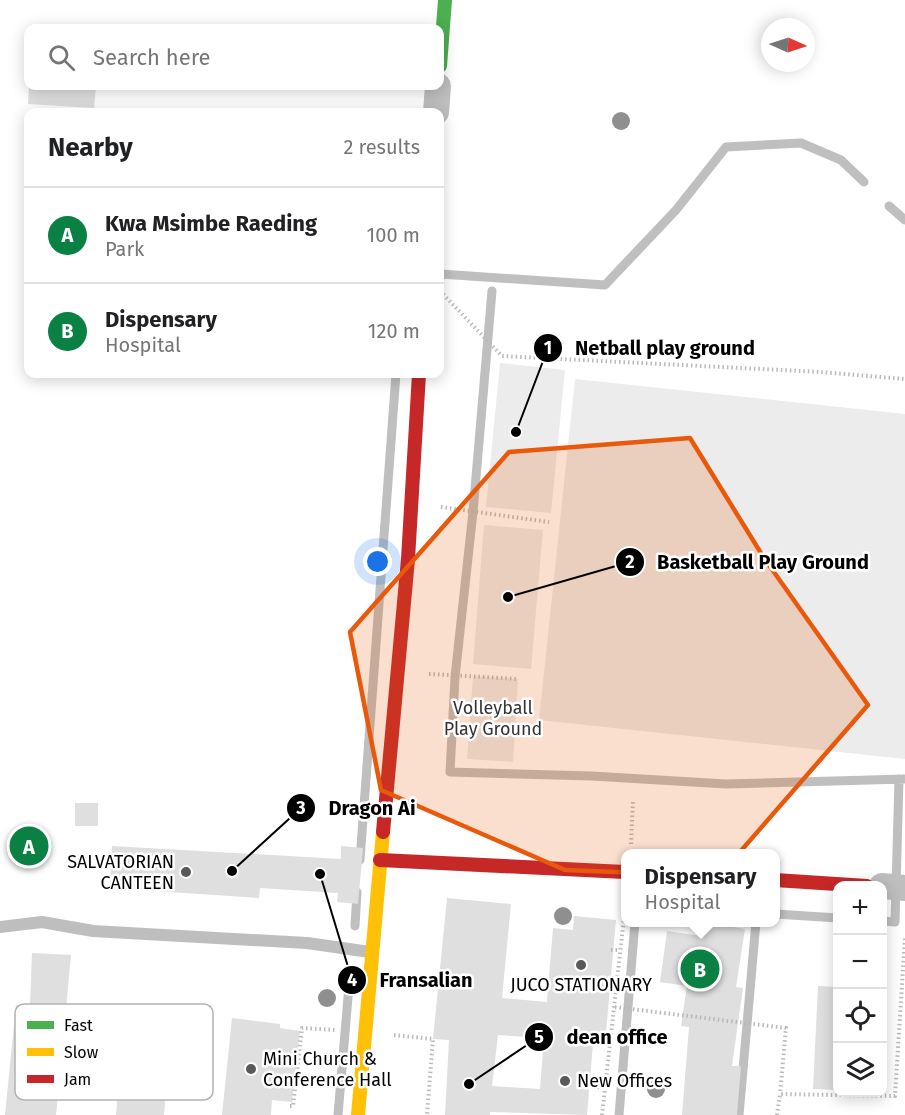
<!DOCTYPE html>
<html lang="en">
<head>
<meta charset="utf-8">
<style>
	body { margin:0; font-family:"Fira Sans",sans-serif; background:#f2f2f2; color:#202124 }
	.controls { position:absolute; right:18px; bottom:18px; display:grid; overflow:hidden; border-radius:12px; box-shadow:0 3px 15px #0003 }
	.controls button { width:54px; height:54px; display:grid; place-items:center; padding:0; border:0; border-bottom:2px solid #e0e0e0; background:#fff; color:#202124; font:30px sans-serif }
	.compass { position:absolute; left:761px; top:18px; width:54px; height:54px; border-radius:50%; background:#fff; box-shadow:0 3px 15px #0003; rotate:93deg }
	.you { position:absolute; left:378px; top:562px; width:21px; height:21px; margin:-15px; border:4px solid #fff; border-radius:50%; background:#1a73e8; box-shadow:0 0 0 9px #1a73e833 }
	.badge { display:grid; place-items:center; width:39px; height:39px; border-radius:50%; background:#0b8043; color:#fff; font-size:20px; font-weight:700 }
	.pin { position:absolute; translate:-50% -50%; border:3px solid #fff; box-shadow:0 2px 6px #0006 }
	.popup { position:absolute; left:621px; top:849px; width:159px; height:78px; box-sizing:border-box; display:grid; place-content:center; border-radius:12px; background:#fff; filter:drop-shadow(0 2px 4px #0005); font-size:20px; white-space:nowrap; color:#757577 }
	.popup b { font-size:22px; color:#202124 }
	.popup::after { content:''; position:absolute; left:50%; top:100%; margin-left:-12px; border:12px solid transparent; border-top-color:#fff }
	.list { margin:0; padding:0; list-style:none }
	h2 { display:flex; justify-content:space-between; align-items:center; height:78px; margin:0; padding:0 24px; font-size:26px }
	h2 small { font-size:20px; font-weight:400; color:#757577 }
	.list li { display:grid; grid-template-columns:39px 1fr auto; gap:18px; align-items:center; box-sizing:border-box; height:96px; padding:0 24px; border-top:2px solid #e0e0e0 }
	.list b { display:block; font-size:22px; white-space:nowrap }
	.list p { margin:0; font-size:20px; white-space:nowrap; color:#757577 }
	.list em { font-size:20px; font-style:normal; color:#757577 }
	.icon { flex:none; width:33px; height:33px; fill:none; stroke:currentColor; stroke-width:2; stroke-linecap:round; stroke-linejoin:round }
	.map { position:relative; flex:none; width:905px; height:1115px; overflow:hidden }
	.search { position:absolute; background:#fff; box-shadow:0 3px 15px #0003; left:24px; top:24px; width:420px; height:66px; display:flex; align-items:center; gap:15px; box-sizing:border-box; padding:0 21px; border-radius:12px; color:#757577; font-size:22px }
	.panel { position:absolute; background:#fff; box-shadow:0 3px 15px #0003; left:24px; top:108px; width:420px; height:270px; border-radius:12px }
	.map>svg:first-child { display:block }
	.green { fill:#ececec }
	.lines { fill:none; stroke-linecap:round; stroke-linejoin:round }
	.stream { stroke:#bfbfbf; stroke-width:9 }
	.building { fill:#dfdfdf; fill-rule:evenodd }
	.path { stroke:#b9b9b9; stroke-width:4; stroke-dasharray:1.5 3; stroke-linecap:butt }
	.lane { stroke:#bebebe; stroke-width:12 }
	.street { stroke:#bebebe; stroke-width:26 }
	.fast { stroke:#4caf50; stroke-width:14 }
	.slow { stroke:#ffc107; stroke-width:14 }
	.jam { stroke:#c62828; stroke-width:14 }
	.tree { fill:#8f8f8f }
	.marked { fill:#e8590c; fill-opacity:0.2; stroke:#e8590c; stroke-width:4.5; stroke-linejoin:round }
	.poi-dot { fill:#595959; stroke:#fff; stroke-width:2 }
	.labels { text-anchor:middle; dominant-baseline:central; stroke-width:5; stroke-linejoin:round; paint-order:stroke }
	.park-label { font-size:18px; fill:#333; stroke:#fff }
	.poi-label { font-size:18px; fill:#000; stroke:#fff; text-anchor:start }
	.key { fill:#fff; stroke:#b2b2b2; stroke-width:1.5 }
	.key-label { font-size:16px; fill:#000 }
	.leader { fill:none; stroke:#000; stroke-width:2 }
	.callout-dot { fill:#000; stroke:#fff; stroke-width:2 }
	.mark-label { font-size:18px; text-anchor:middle; font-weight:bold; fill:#fff }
	.callout-label { font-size:20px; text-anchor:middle; font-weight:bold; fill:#000; stroke:#fff; stroke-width:5; stroke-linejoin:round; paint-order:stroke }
</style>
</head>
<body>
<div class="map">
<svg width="905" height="1115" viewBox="0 0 905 1115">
	<rect width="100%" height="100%" fill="#fff"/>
	<path class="green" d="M500 363 565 370 551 513 486 507Z
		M575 379 905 414V759L539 720Z
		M484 525 543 530 531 669 473 664Z
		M473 676 518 679 513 762 467 759Z"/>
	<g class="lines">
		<path class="stream" d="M889 206 905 220
			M440 274 605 285 676 210 726 147 801 143 841 160 864 182
			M492 291 473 512 455 677 450 772 592 776 726 784 905 779
			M360 860 396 374
			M775 914 838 918
			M882 921 895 922 899 779
			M355 926 357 892
			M338 1115 350 974
			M619 1115 635 922
			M739 1115 756 922"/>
	</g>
	<path class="building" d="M29 86H96L94 108 28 104Z
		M75 803H98V826H75Z
		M112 846 341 859V846L363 848 358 904 337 902 338 893 260 888 259 898 110 888Z
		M447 898 511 904 502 998 547 1002 553 928 573 930 574 916 616 920 605 1044 593 1043 587 1115 490 1112V1115H445L449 1040 433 1039ZM498 1035 544 1038 540 1089 492 1086Z
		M704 922 745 929 736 987 743 988 732 1066H741L737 1115H682L689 1027 681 1026 687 986 660 982 667 931 701 936Z
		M32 953 71 955 56 1115H5L16 1005 30 1006Z
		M818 986 837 987V1090L813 1089Z
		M124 1015 172 1019 164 1115H116Z
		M232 1018 280 1024V1028L300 1031 292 1102 272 1100 271 1115H222Z"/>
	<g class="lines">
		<path class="path" d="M440 291 502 356 821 372 905 379
			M441 507 549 522
			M429 674 518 679
			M631 844 633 800
			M611 950H620
			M615 1007 786 1028 780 1094
			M394 1035 433 1039 427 1115
			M593 1087H605
			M290 1106H293L302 1028 335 1030
			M602 1115 625 909
			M777 1115 780 1094 895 1096 905 937"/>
		<path class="lane" d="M0 927 42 922 93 931 307 943 370 952"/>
		<path class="street" d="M436 112 438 86
			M882 886 905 888"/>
		<path class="fast" d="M440 66 445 0"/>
		<path class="slow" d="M358 1115 383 832"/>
		<path class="jam" d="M383 832 408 559 419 374
			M380 860 625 872
			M775 880 867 886"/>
	</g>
	<g class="tree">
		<circle cx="621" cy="121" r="9"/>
		<circle cx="563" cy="916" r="9"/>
		<circle cx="327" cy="998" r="9"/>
		<circle cx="187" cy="1083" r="9"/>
		<circle cx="656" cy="1089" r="9"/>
	</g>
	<path class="marked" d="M690 438 764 558 868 705 719 876 565 870 381 790 350 632 509 452Z"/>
	<g class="poi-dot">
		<circle cx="186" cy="872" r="6"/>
		<circle cx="581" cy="965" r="6"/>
		<circle cx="251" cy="1069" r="6"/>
		<circle cx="565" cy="1081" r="6"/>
	</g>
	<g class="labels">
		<g class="park-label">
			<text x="493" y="708">Volleyball<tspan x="493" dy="21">Play Ground</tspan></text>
		</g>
		<g class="poi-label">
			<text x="174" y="862" text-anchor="end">SALVATORIAN<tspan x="174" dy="21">CANTEEN</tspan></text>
			<text x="581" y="985" text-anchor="middle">JUCO STATIONARY</text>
			<text x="263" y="1059">Mini Church &amp;<tspan x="263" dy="21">Conference Hall</tspan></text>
			<text x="577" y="1081">New Offices</text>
		</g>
	</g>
	<rect x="15" y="1004" width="198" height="96" rx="9" class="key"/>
	<rect x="27" y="1021" width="27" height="8" fill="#4caf50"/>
	<rect x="27" y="1048" width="27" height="8" fill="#ffc107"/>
	<rect x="27" y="1075" width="27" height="8" fill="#c62828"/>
	<g class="key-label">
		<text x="64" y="1031">Fast</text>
		<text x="64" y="1058">Slow</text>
		<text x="64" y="1085">Jam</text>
	</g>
	<path class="leader" d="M516 432L548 348M508 597L630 562M232 871L301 808M320 874L352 980M469 1084L539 1037"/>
	<g class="callout-dot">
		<circle cx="516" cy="432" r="6"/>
		<circle cx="508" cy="597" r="6"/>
		<circle cx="232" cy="871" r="6"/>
		<circle cx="320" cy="874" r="6"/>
		<circle cx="469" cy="1084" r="6"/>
		<circle cx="548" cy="348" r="15"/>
		<circle cx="630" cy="562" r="15"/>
		<circle cx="301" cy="808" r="15"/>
		<circle cx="352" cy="980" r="15"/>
		<circle cx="539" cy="1037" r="15"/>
	</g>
	<g class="mark-label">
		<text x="548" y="354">1</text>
		<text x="630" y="568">2</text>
		<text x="301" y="814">3</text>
		<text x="352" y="986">4</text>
		<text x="539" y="1043">5</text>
	</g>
	<g class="callout-label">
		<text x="665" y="355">Netball play ground</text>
		<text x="763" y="569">Basketball Play Ground</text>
		<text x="372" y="815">Dragon Ai</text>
		<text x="426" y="987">Fransalian</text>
		<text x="617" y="1044">dean office</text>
	</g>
</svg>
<div class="controls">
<button>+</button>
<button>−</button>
<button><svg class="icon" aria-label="locate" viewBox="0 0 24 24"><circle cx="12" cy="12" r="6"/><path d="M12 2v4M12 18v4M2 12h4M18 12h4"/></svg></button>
<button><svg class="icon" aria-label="layers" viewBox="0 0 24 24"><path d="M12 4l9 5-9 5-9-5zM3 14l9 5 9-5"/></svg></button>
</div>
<svg class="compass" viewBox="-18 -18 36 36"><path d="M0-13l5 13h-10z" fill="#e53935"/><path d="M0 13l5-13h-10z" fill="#757577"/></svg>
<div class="you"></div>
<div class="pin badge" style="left:29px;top:846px">A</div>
<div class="pin badge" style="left:700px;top:969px">B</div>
<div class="popup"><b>Dispensary</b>Hospital</div>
<div class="search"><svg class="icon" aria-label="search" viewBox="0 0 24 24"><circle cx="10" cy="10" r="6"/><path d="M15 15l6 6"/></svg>Search here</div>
<section class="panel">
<h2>Nearby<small>2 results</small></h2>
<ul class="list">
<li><span class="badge">A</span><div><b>Kwa Msimbe Raeding</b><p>Park</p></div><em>100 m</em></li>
<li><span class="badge">B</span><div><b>Dispensary</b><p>Hospital</p></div><em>120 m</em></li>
</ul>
</section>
</div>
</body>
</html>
